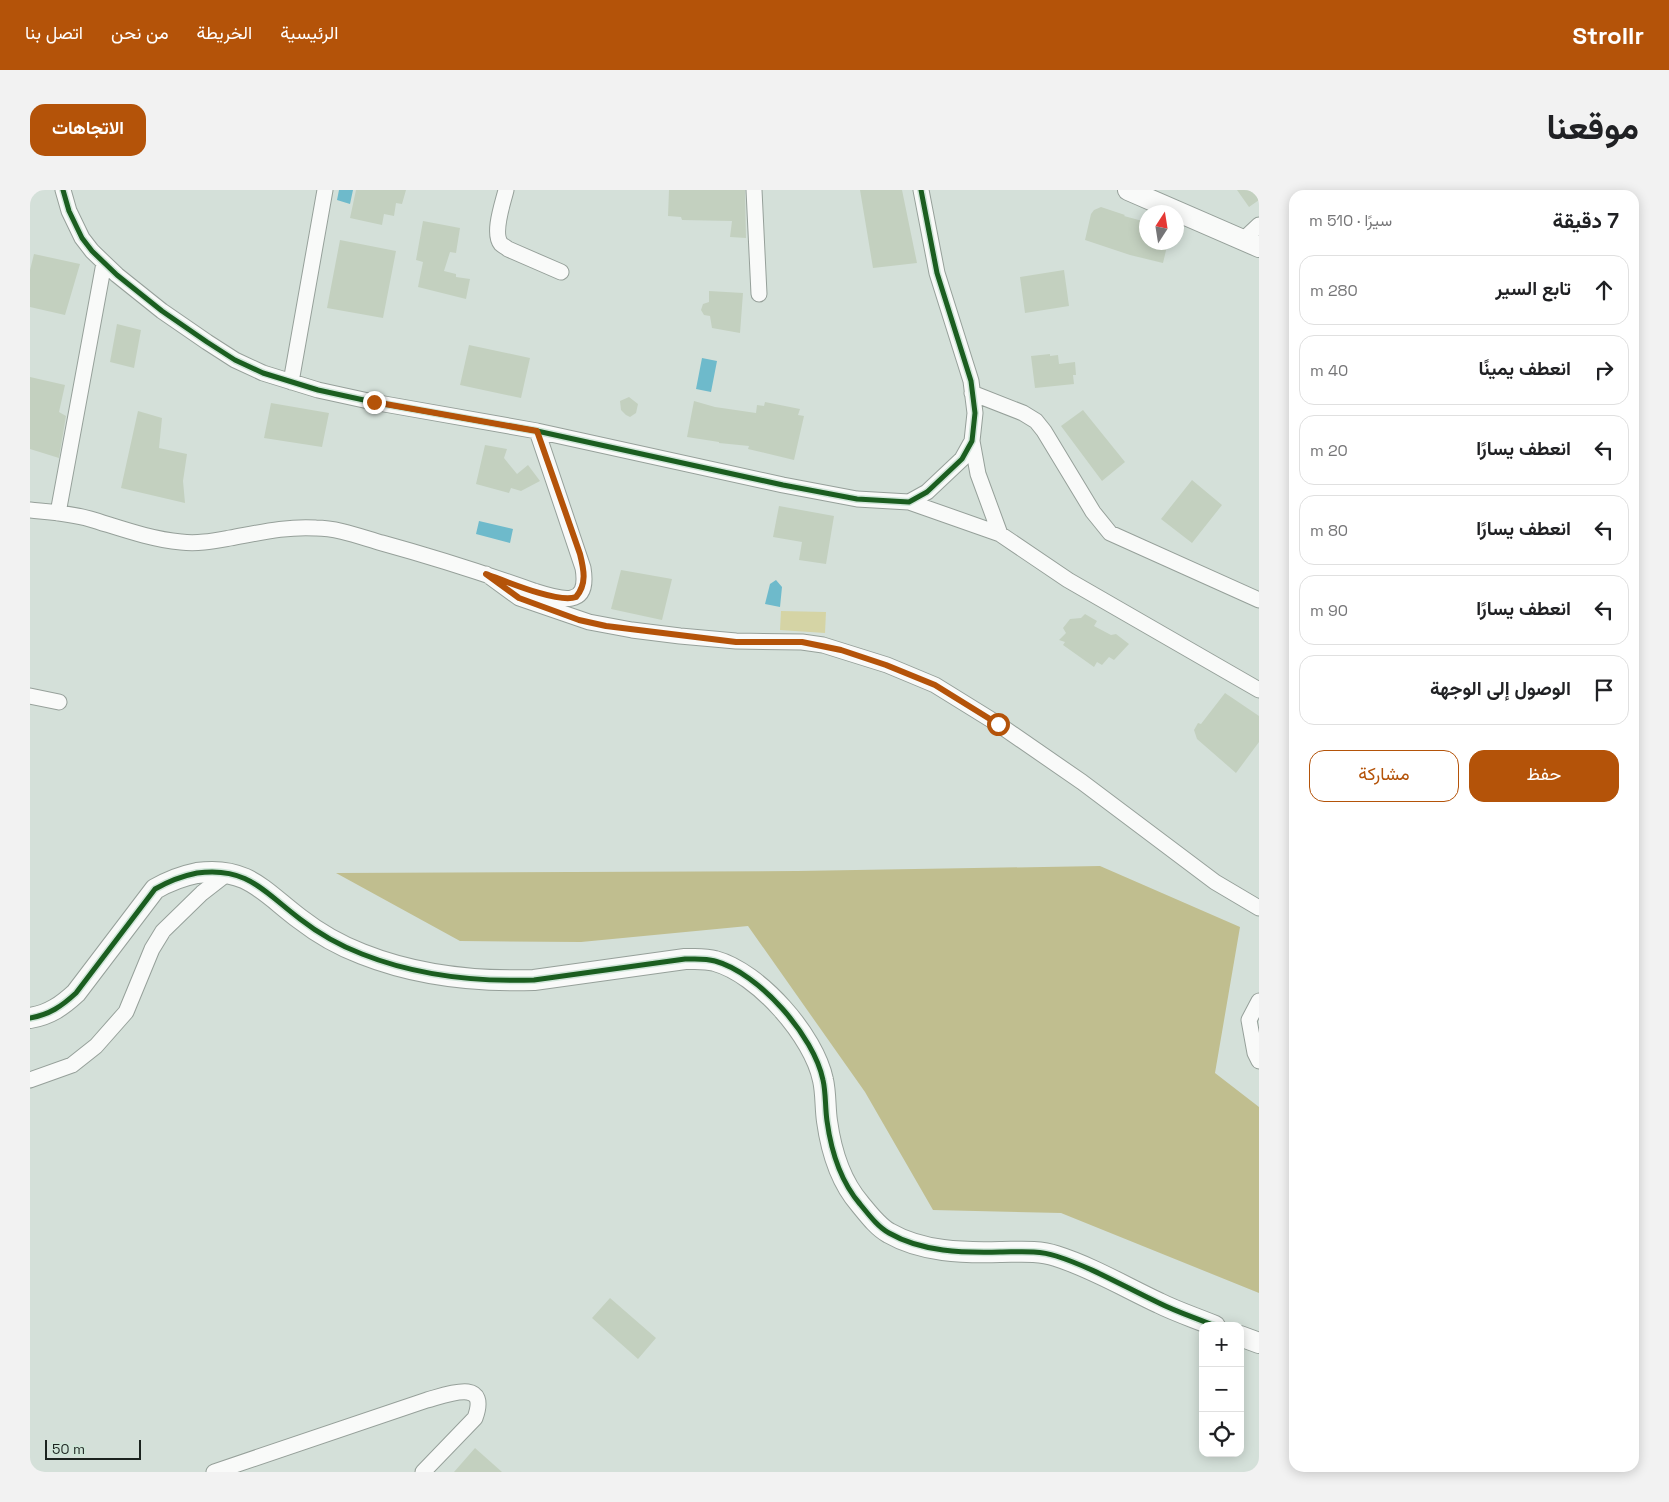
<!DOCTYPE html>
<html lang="ar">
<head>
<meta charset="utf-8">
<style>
	body { margin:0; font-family:"Space Grotesk",Vazirmatn,sans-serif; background:#f2f2f2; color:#202124; direction:rtl }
	.controls { position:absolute; right:15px; bottom:15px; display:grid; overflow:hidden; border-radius:10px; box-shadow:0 2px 12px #0003 }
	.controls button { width:45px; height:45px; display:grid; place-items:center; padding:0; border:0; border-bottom:1px solid #e0e0e0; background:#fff; color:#202124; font:25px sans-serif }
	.compass { position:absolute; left:1109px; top:15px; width:45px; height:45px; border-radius:50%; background:#fff; box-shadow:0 2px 12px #0003; rotate:12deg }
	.scale { position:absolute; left:15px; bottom:12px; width:96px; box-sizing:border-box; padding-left:5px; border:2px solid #1b231f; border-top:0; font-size:14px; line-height:18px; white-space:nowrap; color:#1b231f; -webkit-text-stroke:4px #cfe5d8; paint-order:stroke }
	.stop { position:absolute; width:15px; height:15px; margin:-11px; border:4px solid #b45309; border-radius:50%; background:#fff }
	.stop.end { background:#b45309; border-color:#fff; box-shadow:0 1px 5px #0008 }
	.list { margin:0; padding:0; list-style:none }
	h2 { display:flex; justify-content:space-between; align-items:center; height:65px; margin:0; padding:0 20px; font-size:21px }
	h2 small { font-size:16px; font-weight:400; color:#757577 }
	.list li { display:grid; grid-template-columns:32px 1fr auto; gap:15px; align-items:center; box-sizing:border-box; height:70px; margin:0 10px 10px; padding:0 10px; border:1px solid #e0e0e0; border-radius:15px }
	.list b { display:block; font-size:19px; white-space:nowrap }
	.list em { font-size:16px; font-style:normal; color:#757577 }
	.actions { display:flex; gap:10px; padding:15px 20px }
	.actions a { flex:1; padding:11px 0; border:1px solid #b45309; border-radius:15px; text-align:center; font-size:18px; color:#b45309 }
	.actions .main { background:#b45309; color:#fff }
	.icon { flex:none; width:28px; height:28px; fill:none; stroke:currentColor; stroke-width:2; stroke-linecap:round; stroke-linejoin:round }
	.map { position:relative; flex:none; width:1229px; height:1282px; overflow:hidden; direction:ltr; border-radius:15px }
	header { display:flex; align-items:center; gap:30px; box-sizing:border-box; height:70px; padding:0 25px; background:#b45309; color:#fff }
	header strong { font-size:24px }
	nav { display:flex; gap:28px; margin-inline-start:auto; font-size:18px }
	.intro { display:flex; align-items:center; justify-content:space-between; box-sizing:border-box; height:120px; padding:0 30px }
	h1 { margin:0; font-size:35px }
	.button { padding:12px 22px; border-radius:15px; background:#b45309; color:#fff; font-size:18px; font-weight:700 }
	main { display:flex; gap:30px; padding:0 30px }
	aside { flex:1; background:#fff; border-radius:15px; box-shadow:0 2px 12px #0003 }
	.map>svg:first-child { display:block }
	.green { fill:#d5d4a5 }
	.forest { fill:#c0be8f }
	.water { fill:#6ebacb }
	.building { fill:#c3d0bf }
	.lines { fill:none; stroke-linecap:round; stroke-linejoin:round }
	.minor-casing { stroke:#96a09a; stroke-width:17 }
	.tertiary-casing { stroke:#96a09a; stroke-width:22 }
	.minor { stroke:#f9faf9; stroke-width:15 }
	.tertiary { stroke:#f9faf9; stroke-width:20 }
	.cycleway-casing { stroke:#cfe5d8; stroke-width:8 }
	.cycleway { stroke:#1b5e20; stroke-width:5 }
	.route { stroke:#b45309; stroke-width:6 }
</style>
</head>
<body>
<header>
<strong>Strollr</strong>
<nav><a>الرئيسية</a><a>الخريطة</a><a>من نحن</a><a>اتصل بنا</a></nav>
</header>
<div class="intro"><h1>موقعنا</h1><a class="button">الاتجاهات</a></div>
<main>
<aside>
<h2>7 دقيقة<small>سيرًا · 510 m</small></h2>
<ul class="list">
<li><svg class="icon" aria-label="ahead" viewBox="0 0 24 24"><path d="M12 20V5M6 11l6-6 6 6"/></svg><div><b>تابع السير</b></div><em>280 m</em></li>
<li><svg class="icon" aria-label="right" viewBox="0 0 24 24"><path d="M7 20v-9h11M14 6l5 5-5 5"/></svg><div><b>انعطف يمينًا</b></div><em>40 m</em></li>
<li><svg class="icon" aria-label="left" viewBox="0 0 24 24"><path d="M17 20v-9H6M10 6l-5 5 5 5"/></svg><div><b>انعطف يسارًا</b></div><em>20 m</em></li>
<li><svg class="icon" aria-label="left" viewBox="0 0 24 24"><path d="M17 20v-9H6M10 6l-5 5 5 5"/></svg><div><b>انعطف يسارًا</b></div><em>80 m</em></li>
<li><svg class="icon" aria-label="left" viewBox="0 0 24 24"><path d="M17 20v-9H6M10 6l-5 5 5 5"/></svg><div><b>انعطف يسارًا</b></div><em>90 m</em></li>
<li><svg class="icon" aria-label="arrive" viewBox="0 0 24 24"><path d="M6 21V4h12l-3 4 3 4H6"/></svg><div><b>الوصول إلى الوجهة</b></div></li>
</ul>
<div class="actions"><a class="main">حفظ</a><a>مشاركة</a></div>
</aside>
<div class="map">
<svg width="1229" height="1282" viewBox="0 0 1229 1282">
	<rect width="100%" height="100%" fill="#d4e0d9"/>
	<path class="green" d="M751 421 796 422 795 443 750 440Z"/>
	<path class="forest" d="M1070 676 1210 737 1185 883 1229 917V1103L1031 1023 903 1020 835 902 718 736 551 752 430 751 306 683 767 681Z"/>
	<path class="water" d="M309 0H323L320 14 307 10Z
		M672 168 687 171 681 202 666 199Z
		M449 331 483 339 480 353 446 344Z
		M746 390 752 397 750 417 735 414 740 394Z"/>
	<path class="building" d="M326 0H376L372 14 366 13 364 26 354 24 352 35 320 28Z
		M639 0H715L716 48 700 47 702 31 652 30 651 27 638 26Z
		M830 0H872L887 73 843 78Z
		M1207 0H1229V10L1219 17Z
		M1071 17 1095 25 1094 26 1116 32V52H1138L1133 73 1100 65 1055 50 1061 24 1064 20Z
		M393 31 430 38 426 63 420 62 414 81 426 84V87L440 89 436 109 388 97 393 72 386 70Z
		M310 50 366 61 353 128 297 118Z
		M4 64 50 74 35 125 0 117V80Z
		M1034 80 1039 116 995 123 990 87Z
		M679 101 713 103 710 143 682 138 680 126 674 125 671 120 673 114 679 112Z
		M87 134 111 140 104 178 80 172Z
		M439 155 500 168 491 208 430 195Z
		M1020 164V166L1028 165 1029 174 1045 172 1046 185H1043L1044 194 1005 198 1001 166Z
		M0 187 35 195 29 222 36 226 29 268 0 259Z
		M599 207 608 214 606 223 600 227 596 225 591 220 590 211Z
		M664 211 685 217 726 223 727 215 734 216 735 212 770 219 768 225 774 226 764 270 718 259 719 256 689 253V252L657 247Z
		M241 213 299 223 292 257 234 248Z
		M1053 220 1095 272 1072 291 1031 236Z
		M108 221 132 228 129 258 157 264 153 291 155 313 91 298Z
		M455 255 477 259 474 268 487 284 498 275 510 291 491 301 481 298 479 303 446 294Z
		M1162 290 1192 315 1162 353 1131 329Z
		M749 316 804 326 796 374 769 370 772 352 743 347Z
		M591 380 642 389 632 430 581 419Z
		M1055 424 1067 431 1064 436 1081 445 1086 444 1099 454 1084 470 1079 467 1072 475 1067 472 1064 477 1033 455 1035 452 1029 450 1036 443 1033 438 1040 429 1051 428Z
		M1195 503 1229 526V552L1206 583 1167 549 1164 540 1168 533 1171 534Z
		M580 1108 626 1148 608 1169 562 1128Z
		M445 1258 472 1282H424Z"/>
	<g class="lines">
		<defs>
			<path id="minor" d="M33 0 39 21 52 48 62 61 87 85 132 121 177 152 205 170 233 183 288 200 343 212 507 241 753 295 827 309 879 312 897 302 932 269 942 251 945 223 941 191 907 83 891 0
				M476 0C473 13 462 43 471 54 473 56 476 57 478 59L531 82
				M724 0 729 104
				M1213 50 1229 35
				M261 192 295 0
				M942 203 993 223 1006 231 1014 241 1063 322 1080 343 1229 410
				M942 251 948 284 970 344
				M879 312 970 344 1038 390 1229 500
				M0 320C20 322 40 323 60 329 90 338 119 349 151 352 168 354 183 351 200 348 228 343 257 336 286 338 308 338 331 347 352 353 403 367 453 383 504 401 529 409 560 420 553 378L507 241
				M28 323 74 73
				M456 384 489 408 559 432 602 440 650 446 706 451 772 452 793 455 857 475 905 495 968 534 1052 592 1185 692 1229 718
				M0 506 29 512
				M1229 811 1219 830 1225 863 1229 871
				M0 890 42 875 66 856 96 822 122 759 133 741 172 703 199 682
				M184 1282 397 1210C416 1205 460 1187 445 1228L393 1282"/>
			<path id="tertiary" d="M1098 0 1229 57
				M0 828C19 825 32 816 46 803L125 699C139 691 152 686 167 683 217 676 234 702 270 729 288 743 311 756 332 764 385 785 447 792 504 790L655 769C665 769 675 768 685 771 729 783 784 846 793 890 796 903 795 917 797 931 801 960 811 992 830 1014 839 1025 848 1037 859 1043 892 1062 933 1063 970 1062 988 1062 1008 1060 1026 1066 1061 1077 1095 1097 1129 1113 1147 1122 1166 1128 1185 1136
				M1210 1146 1229 1153"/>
		</defs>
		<use href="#minor" class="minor-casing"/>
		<use href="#tertiary" class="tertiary-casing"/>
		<use href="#minor" class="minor"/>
		<use href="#tertiary" class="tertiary"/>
		<defs>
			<path id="cycleway" d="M33 0 39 21 52 48 62 61 87 85 132 121 177 152 205 170 233 183 288 200 343 212 507 241 753 295 827 309 879 312 897 302 932 269 942 251 945 223 941 191 907 83 891 0
				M0 828C19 825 32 816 46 803L125 699C139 691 152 686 167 683 217 676 234 702 270 729 288 743 311 756 332 764 385 785 447 792 504 790L655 769C665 769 675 768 685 771 729 783 784 846 793 890 796 903 795 917 797 931 801 960 811 992 830 1014 839 1025 848 1037 859 1043 892 1062 933 1063 970 1062 988 1062 1008 1060 1026 1066 1061 1077 1095 1097 1129 1113 1147 1122 1166 1128 1185 1136"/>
		</defs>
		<use href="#cycleway" class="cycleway-casing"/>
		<use href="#cycleway" class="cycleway"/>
	</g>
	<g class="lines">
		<path class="route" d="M344 212 507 241 550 364C554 380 557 394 546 407 529 414 475 391 456 384L489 408 549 430 576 436 706 452H772L811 460 856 475 905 495 968 534"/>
	</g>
</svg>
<div class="controls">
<button>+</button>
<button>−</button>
<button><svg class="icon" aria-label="locate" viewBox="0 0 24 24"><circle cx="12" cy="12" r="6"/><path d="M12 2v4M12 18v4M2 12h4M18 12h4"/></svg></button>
</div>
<svg class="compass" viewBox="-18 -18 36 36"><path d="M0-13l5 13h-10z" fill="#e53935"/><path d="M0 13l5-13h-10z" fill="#757577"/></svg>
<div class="scale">50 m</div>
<div class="stop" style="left:968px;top:534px"></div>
<div class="stop end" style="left:344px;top:212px"></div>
</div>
</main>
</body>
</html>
